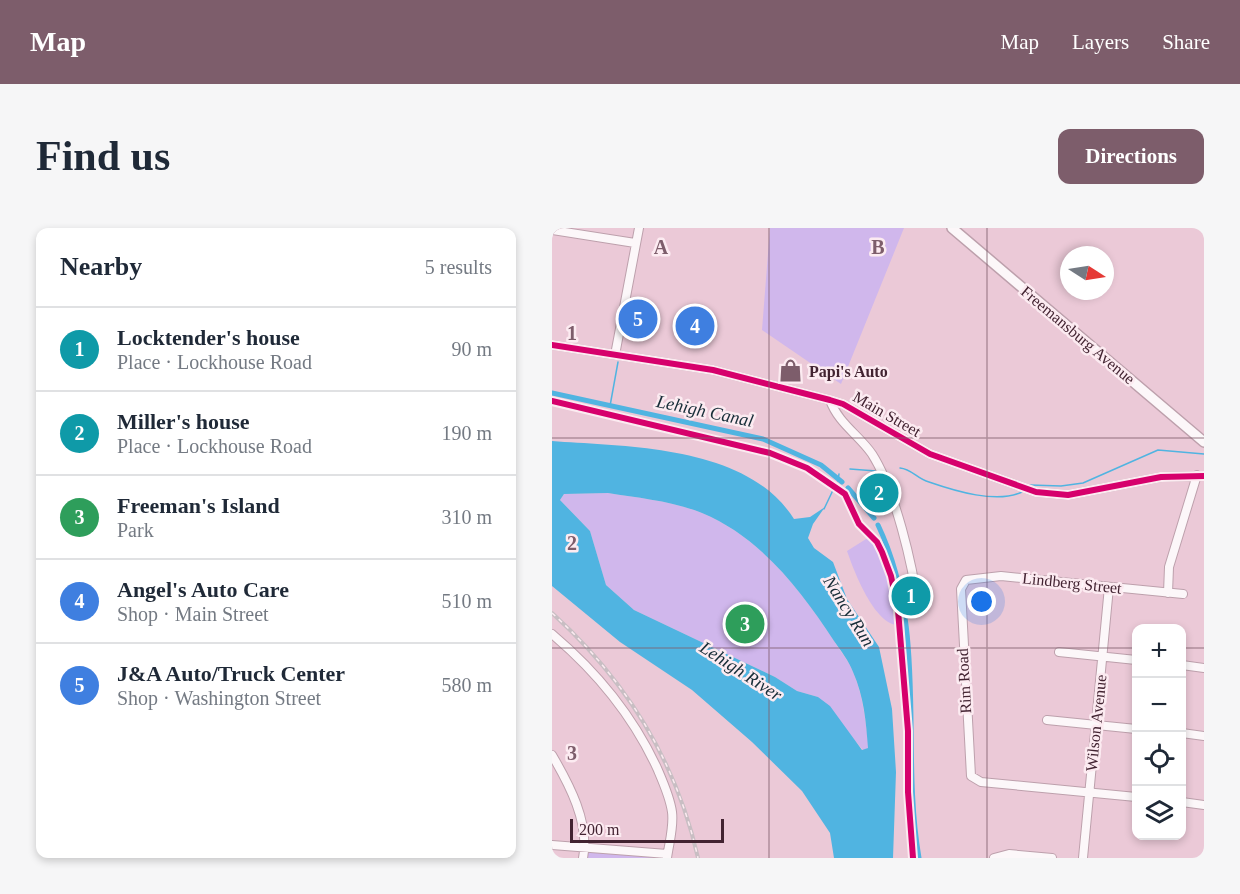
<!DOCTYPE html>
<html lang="en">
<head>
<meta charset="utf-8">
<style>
	body { margin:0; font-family:"Times New Roman",serif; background:#f6f6f7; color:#1f2937 }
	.controls { position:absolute; right:18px; bottom:18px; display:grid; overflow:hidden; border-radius:12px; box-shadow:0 3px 9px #0003 }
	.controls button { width:54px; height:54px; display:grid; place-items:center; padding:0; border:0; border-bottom:2px solid #e0e1e3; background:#fff; color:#1f2937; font:30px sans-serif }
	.compass { position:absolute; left:508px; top:18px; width:54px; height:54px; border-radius:50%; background:#fff; box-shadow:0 3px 9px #0003; rotate:102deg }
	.scale { position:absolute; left:18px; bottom:15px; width:154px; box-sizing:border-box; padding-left:6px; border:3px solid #422331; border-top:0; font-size:16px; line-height:21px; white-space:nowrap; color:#422331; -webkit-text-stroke:4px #fcebf1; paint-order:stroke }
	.you { position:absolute; left:430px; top:374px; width:21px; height:21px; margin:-15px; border:4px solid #fff; border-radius:50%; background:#1a73e8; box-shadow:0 0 0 9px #1a73e833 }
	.badge { display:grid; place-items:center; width:39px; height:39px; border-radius:50%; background:#7d5d6b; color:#fff; font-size:20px; font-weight:700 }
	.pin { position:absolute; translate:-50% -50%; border:3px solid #fff; box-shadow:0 2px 6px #0006 }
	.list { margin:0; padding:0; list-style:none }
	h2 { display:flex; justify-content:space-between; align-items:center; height:78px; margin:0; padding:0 24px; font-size:26px }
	h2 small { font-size:20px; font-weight:400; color:#747a83 }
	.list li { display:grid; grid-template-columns:39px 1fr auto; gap:18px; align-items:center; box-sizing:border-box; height:84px; padding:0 24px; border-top:2px solid #e0e1e3 }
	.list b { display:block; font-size:22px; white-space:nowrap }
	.list p { margin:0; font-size:20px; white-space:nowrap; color:#747a83 }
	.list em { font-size:20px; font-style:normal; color:#747a83 }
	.icon { flex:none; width:33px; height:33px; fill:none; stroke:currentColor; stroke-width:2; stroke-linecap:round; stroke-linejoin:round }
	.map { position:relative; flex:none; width:652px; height:630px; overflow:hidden; border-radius:12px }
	header { display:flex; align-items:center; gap:36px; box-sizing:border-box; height:84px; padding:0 30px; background:#7d5d6b; color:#fff }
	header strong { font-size:28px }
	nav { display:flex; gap:33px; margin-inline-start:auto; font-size:21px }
	.intro { display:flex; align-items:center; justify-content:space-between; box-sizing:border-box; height:144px; padding:0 36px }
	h1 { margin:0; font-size:42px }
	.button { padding:15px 27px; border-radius:12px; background:#7d5d6b; color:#fff; font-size:21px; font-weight:700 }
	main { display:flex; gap:36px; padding:0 36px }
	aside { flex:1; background:#fff; border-radius:12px; box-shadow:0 3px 9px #0003 }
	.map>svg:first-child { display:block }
	.green { fill:#d0b7ec }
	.water { fill:#50b4e1; fill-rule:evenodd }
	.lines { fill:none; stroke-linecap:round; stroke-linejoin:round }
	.stream { stroke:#50b4e1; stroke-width:1.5 }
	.canal { stroke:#50b4e1; stroke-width:5 }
	.minor-casing { stroke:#bda0ac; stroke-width:10 }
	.major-casing { stroke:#bda0ac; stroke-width:12 }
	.minor { stroke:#fcf7f9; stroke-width:8 }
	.major { stroke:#fcf7f9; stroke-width:9 }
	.rail-casing { stroke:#c8bec3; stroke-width:4 }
	.rail { stroke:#fcebf1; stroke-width:1.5; stroke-dasharray:4.5; stroke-linecap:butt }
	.cycleway-casing { stroke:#fcebf1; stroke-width:10 }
	.cycleway { stroke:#d6006c; stroke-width:6 }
	.grid { fill:none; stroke:#7d5d6b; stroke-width:1.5; stroke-opacity:0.55 }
	.labels { text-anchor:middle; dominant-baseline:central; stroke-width:5; stroke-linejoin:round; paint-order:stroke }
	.street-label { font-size:16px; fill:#422331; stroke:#fcebf1 }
	.poi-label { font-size:16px; font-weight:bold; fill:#422331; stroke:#fcebf1; text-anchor:start }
	.water-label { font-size:18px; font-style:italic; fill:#172d38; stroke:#fcebf1 }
	.grid-label { font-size:20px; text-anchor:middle; font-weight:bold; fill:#7d5d6b; stroke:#fcebf1; stroke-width:5; stroke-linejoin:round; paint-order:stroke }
</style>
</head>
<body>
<header>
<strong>Map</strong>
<nav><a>Map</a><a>Layers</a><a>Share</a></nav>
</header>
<div class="intro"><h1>Find us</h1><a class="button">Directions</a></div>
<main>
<aside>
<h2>Nearby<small>5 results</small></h2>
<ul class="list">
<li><span class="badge" style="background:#0f9aa8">1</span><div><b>Locktender's house</b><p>Place · Lockhouse Road</p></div><em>90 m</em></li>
<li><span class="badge" style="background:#0f9aa8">2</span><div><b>Miller's house</b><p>Place · Lockhouse Road</p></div><em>190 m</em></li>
<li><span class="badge" style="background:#2e9e5b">3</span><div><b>Freeman's Island</b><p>Park</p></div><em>310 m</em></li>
<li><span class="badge" style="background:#3f7fe0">4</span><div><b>Angel's Auto Care</b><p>Shop · Main Street</p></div><em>510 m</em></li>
<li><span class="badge" style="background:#3f7fe0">5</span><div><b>J&amp;A Auto/Truck Center</b><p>Shop · Washington Street</p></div><em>580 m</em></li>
</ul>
</aside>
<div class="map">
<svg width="652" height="630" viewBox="0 0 652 630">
	<rect width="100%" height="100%" fill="#ebc9d7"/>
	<path class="green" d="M218 0H352L289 156 210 102Z
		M56 265C87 270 120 273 150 285 208 309 249 362 282 413 288 423 297 433 301 444 312 470 313 492 317 520L311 522 266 469 245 463 223 449 82 382 54 357 38 303 8 272 12 266Z
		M322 306 340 351 348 397C323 399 302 343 295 323Z
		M36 624 110 630H33Z"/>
	<path class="water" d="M0 213C78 219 195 217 242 291L258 289 273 279 261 296 256 310 262 320 281 334 295 371 327 419 340 481 344 544 341 630H282L278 605 250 563 200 514 140 462 68 414 0 358ZM56 265C87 270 120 273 150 285 208 309 249 362 282 413 289 423 297 433 301 444 312 469 314 493 316 520L310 522 278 478 266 469 245 463 223 449 82 382 54 357 38 303 8 272 12 266Z"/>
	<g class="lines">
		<path class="stream" d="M58 178 66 134
			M348 240C360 241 365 251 377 254 403 263 445 276 470 264
			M298 241 324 243
			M286 253 287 246
			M478 257 509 258 531 255 606 222 652 226
			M272 281 282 260"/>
		<path class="canal" d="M0 165 211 211 269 237 290 254
			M296 260 322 290
			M326 297C377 404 348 518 367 630"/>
		<defs>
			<path id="minor" d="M0 2 83 15
				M0 117 161 142 278 172 291 176 378 226 484 264 516 267 609 249 652 248
				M63 127 87 0
				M278 172C286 195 307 207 320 226 343 262 361 337 366 380
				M616 365 617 339 645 247
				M0 406C45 444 80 486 105 540 111 554 118 569 120 584 122 599 117 615 115 630
				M507 424 584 432
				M630 437 652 440
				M495 492 584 501
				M630 505 652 508
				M0 527C17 556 38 595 31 630
				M584 569 429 554 419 548 409 361 414 352 449 348 631 366
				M630 574 652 577
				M0 617 115 626
				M442 630 457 626 500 630
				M531 630 557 359"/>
			<path id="major" d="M400 0 652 214"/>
		</defs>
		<use href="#minor" class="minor-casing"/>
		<use href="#major" class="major-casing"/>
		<use href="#minor" class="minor"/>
		<use href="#major" class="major"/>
		<defs>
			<path id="rail" d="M0 385C74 452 124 532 146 630"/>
		</defs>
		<use href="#rail" class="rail-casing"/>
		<use href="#rail" class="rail"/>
		<defs>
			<path id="cycleway" d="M0 117 161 142 278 172 291 176 378 226 484 264 516 267 609 249 652 248
				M0 173 218 225 255 240 293 266 307 296 325 314 330 324 339 348 346 382 356 503V564L361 630"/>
		</defs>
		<use href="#cycleway" class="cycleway-casing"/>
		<use href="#cycleway" class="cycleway"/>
	</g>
	<path class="grid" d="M217 0V630M435 0V630M0 210H652M0 420H584M630 420H652"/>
	<defs>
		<symbol id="shop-bare" viewBox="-9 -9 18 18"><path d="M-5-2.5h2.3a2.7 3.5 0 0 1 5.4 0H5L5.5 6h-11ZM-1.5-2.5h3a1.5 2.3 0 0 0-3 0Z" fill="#7d5d6b" stroke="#fcebf1" stroke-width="2.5" paint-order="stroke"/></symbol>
	</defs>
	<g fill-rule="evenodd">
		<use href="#shop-bare" x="222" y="126" width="33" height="33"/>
	</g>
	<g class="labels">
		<g class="street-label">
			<text transform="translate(526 107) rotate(40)">Freemansburg Avenue</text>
			<text transform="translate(335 186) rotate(30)">Main Street</text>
			<text transform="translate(520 355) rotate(6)">Lindberg Street</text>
			<text transform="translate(412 453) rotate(-93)">Rim Road</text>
			<text transform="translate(544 495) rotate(-84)">Wilson Avenue</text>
		</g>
		<g class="poi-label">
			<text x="257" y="143">Papi's Auto</text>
		</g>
		<g class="water-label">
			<text transform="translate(153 183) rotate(12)">Lehigh Canal</text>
			<text transform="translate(297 383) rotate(58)">Nancy Run</text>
			<text transform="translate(189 443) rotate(33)">Lehigh River</text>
		</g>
	</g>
	<g class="grid-label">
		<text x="109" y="26">A</text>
		<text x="326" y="26">B</text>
		<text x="20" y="112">1</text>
		<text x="20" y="322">2</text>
		<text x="20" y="532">3</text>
	</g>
</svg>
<div class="controls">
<button>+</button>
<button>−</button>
<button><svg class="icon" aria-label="locate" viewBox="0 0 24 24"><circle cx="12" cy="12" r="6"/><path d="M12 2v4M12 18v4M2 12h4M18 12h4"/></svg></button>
<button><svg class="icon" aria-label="layers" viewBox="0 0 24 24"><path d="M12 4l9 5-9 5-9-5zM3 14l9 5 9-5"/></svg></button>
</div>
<svg class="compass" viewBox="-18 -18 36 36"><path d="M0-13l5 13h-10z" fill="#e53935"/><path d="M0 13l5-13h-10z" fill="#747a83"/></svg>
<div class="scale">200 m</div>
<div class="you"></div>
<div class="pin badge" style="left:359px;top:368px;background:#0f9aa8">1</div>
<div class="pin badge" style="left:327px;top:265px;background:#0f9aa8">2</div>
<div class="pin badge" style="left:193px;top:396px;background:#2e9e5b">3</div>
<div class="pin badge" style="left:143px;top:98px;background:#3f7fe0">4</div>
<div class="pin badge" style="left:86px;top:91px;background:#3f7fe0">5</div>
</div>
</main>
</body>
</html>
